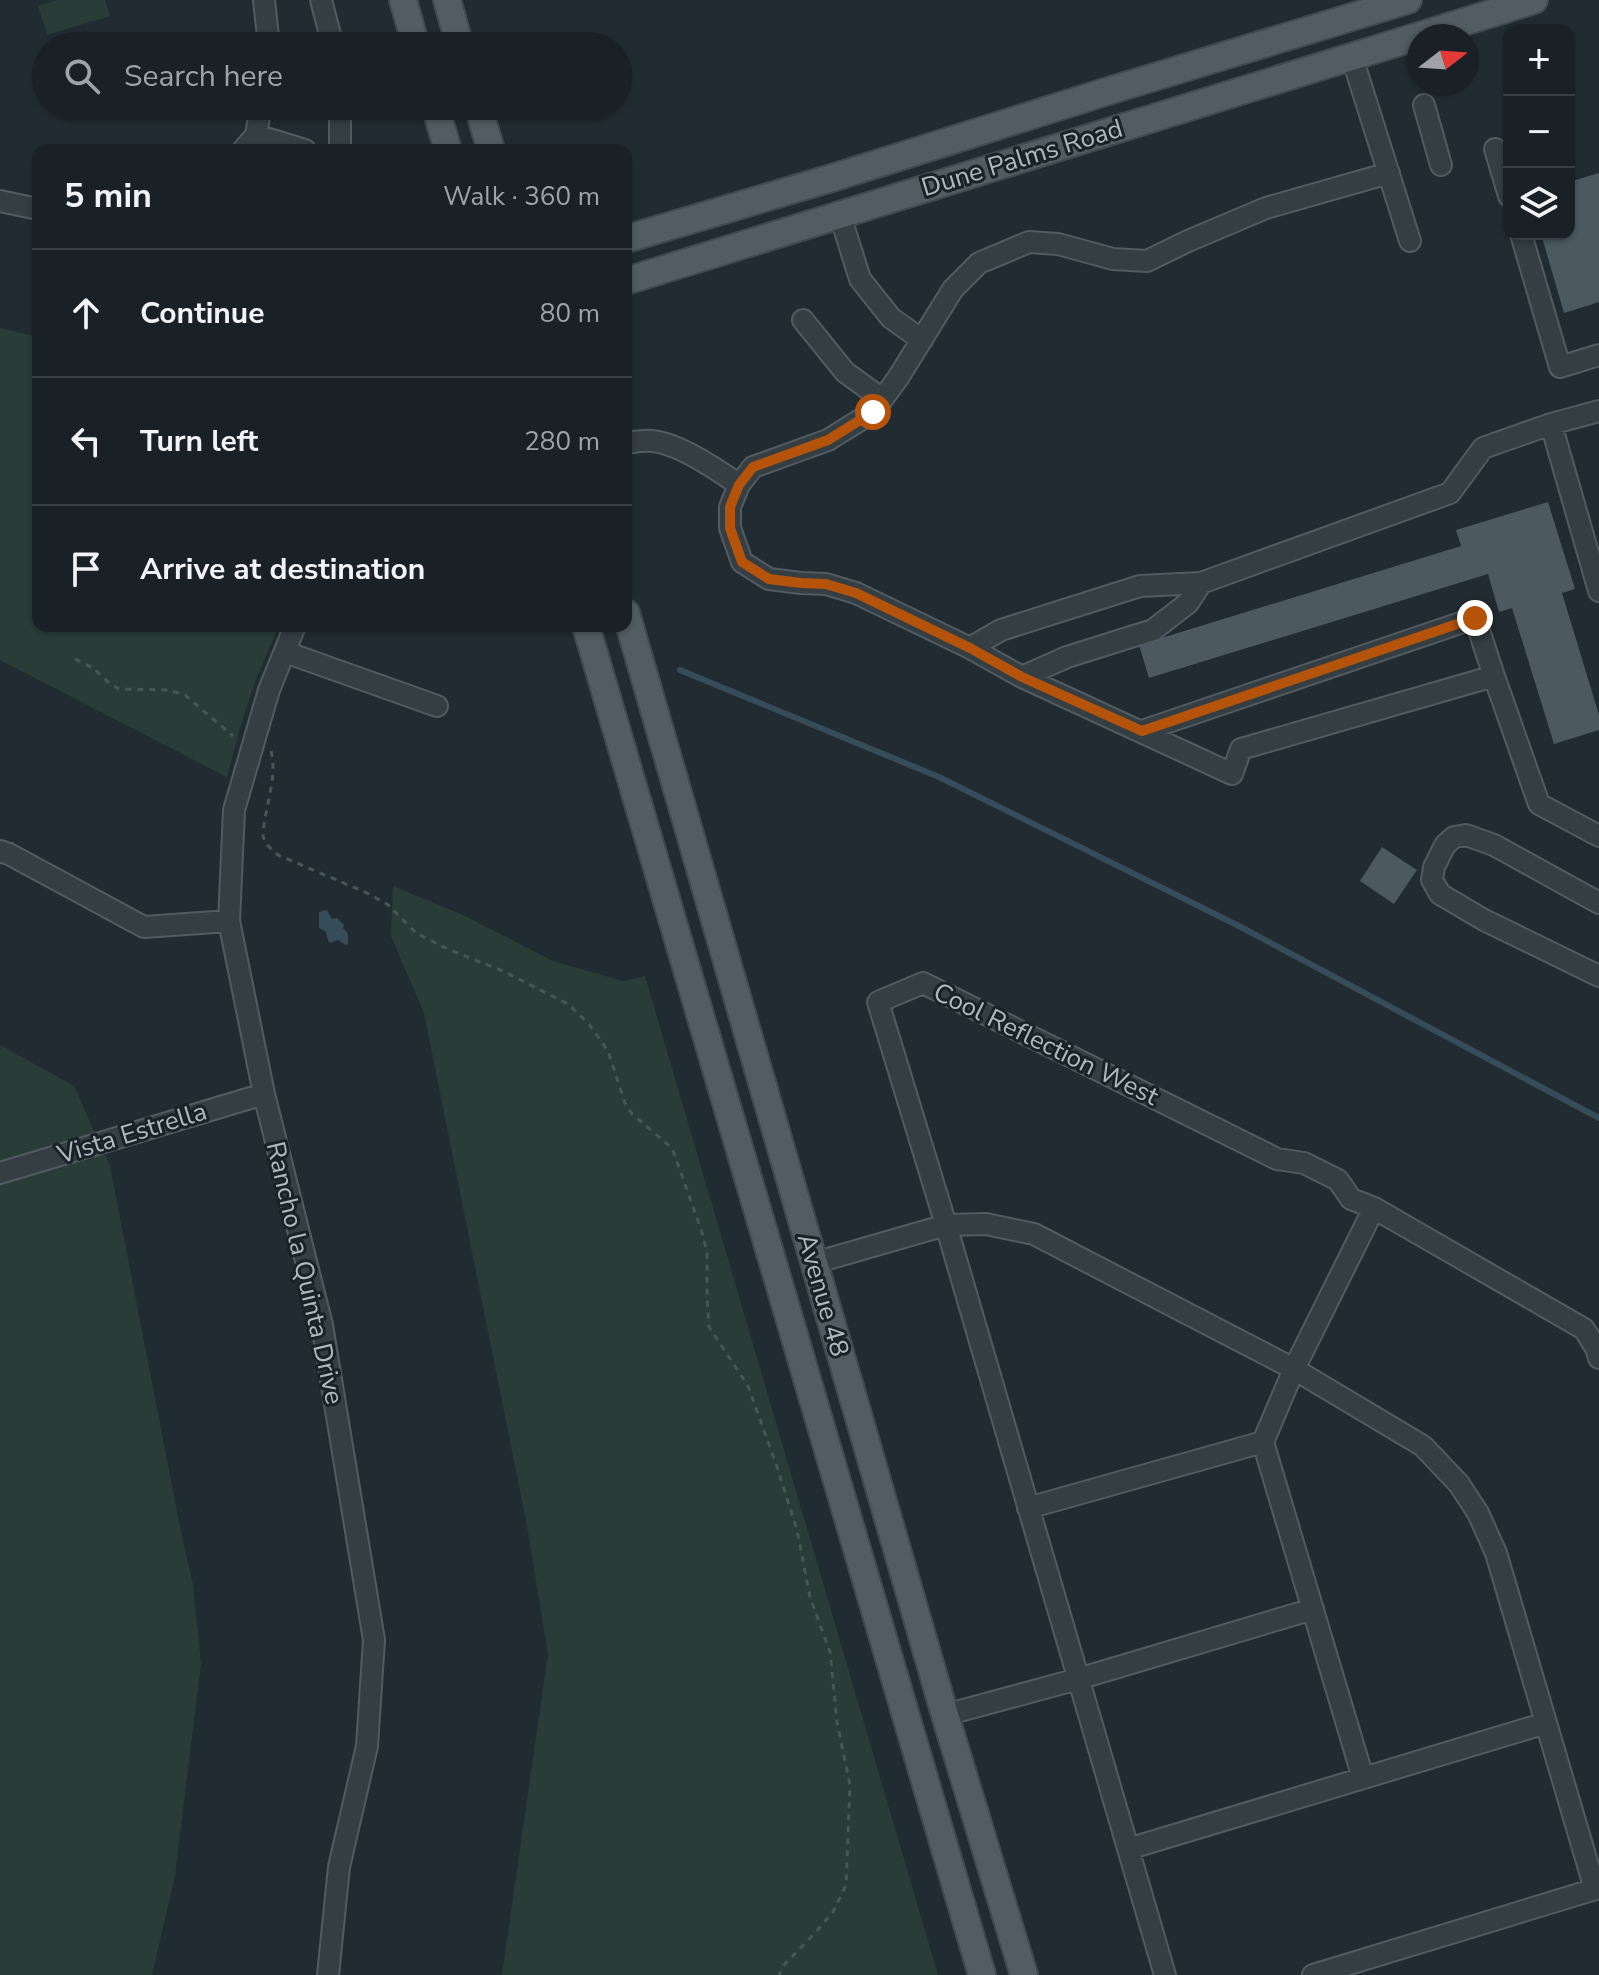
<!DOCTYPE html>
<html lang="en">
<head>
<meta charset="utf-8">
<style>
	body { margin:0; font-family:"Nunito Sans",sans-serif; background:#22292e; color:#f1f3f6 }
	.controls { position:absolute; right:24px; top:24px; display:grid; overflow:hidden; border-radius:16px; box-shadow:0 2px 6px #0004 }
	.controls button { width:72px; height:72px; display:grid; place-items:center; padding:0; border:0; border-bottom:2px solid #373e43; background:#192126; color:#f1f3f6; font:40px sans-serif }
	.compass { position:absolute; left:1407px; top:24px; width:72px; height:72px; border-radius:50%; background:#192126; box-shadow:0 2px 6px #0004; rotate:73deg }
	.stop { position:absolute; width:24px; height:24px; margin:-18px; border:6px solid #b45309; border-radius:50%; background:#fff }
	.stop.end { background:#b45309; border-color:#fff; box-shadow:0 2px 8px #0008 }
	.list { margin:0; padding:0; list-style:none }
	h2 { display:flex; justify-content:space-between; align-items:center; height:104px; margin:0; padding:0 32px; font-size:34px }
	h2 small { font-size:26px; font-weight:400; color:#9fa3a7 }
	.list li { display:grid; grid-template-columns:52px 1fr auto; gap:24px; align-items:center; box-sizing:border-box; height:128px; padding:0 32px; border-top:2px solid #373e43 }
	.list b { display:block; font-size:30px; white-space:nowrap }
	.list em { font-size:26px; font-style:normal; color:#9fa3a7 }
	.icon { flex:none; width:44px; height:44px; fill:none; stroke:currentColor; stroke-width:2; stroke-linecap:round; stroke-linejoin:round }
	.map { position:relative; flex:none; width:1599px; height:1975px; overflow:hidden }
	.search { position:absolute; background:#192126; box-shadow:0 2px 6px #0004; left:32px; top:32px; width:600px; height:88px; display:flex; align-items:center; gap:20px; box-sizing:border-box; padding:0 28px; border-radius:44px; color:#9fa3a7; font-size:30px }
	.panel { position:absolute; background:#192126; box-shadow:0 2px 6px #0004; left:32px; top:144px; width:600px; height:488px; border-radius:16px }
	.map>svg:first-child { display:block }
	.green { fill:#2a3c37 }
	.water { fill:#364c58 }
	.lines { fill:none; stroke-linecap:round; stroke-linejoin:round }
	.stream { stroke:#364c58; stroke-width:6 }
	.building { fill:#4c5961 }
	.minor-casing { stroke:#515b61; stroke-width:24 }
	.major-casing { stroke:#404950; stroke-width:30 }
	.path { stroke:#465755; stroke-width:3; stroke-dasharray:6 6; stroke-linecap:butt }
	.minor { stroke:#343e43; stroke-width:20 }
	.major { stroke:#525d63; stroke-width:26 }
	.route { stroke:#b45309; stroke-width:10 }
	.labels { text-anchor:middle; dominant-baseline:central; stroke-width:6; stroke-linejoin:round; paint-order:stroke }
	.street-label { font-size:26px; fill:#aeb9c0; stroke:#192227 }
</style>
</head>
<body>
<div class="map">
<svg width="1599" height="1975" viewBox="0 0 1599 1975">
	<rect width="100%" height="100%" fill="#212c32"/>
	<path class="green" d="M57 0H105L110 16 47 35 38 6Z
		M0 328 38 337V626H279L256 679 240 728 227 777 0 660Z
		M393 886 465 916 553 961 623 981 645 976 938 1975H502L548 1654 527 1526 424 1013 391 936Z
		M0 1045 74 1086 110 1166 180 1527 193 1585 201 1663 175 1876 152 1975H0Z"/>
	<path class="water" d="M327 910 332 919 337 918 344 925 343 928 348 934V944L346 945 338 940 330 943 328 941 326 932 319 928V912Z"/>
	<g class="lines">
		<path class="stream" d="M545 626 552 628
			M680 670 939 777 1237 925 1599 1118"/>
	</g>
	<path class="building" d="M1599 173V302L1564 313 1541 234H1569V182Z
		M1548 502 1575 589 1562 593 1599 715V730L1554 744 1512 608 1499 612 1488 574 1149 678 1139 645 1461 546 1456 530Z
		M1382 847 1417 870 1394 904 1360 881Z"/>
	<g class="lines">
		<defs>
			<path id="minor" d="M264 0 269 46
				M321 0 333 46
				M1352 57 1410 241
				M1424 105 1441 165
				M256 135 305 150
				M1495 149 1509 196
				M243 150 256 135 261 106
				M340 150V106
				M1389 173 1266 208 1188 241 1147 261 1113 259 1058 244 1029 242 979 263 953 289 898 378 873 412 828 440 753 467 739 485 730 507V528L742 562 769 579 801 583 826 584 856 593 970 648 1022 677 1232 774 1241 749 1494 676 1539 804 1599 836
				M0 201 38 209
				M840 215 860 279 891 318 922 340
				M1521 234 1560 367 1599 355
				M803 320 845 372 882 399
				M1599 411 1551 424 1599 591
				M626 443C634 442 644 440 652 441 678 443 718 470 739 485
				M295 626 269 690 234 810 229 921 264 1094 322 1325 374 1640 367 1746 339 1867 328 1975
				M970 648 1001 630 1140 586 1201 583
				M285 652 437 706
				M1022 677 1067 657 1153 630 1188 603 1201 583 1450 493 1483 448 1551 424
				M1142 731 1475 618 1494 676
				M0 851 9 854 144 927 229 921
				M1599 903 1494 845 1466 835 1454 837 1445 845 1434 867 1432 880 1440 894 1484 920 1599 976
				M0 1173 264 1094
				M814 1263 946 1225 986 1224 1034 1234 1294 1369 1423 1446 1459 1484 1478 1513 1496 1553 1595 1889
				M1028 1508 1263 1442
				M945 1715 1078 1679 1313 1609
				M1363 1778 1263 1442 1294 1369 1374 1208
				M1128 1849 1546 1723
				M1165 1975 946 1225 878 1002 923 983 1277 1159 1304 1163 1338 1180 1351 1199 1374 1208 1584 1329 1596 1348 1599 1358
				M1313 1975 1599 1888"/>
			<path id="major" d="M403 0 416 46
				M447 0 460 46
				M1419 36 1534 0
				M435 106 448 150
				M478 106 491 150
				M626 239 832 178 1105 92 1408 0
				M626 281 1419 36
				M626 613 945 1715 1024 1975
				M586 626 982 1975"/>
		</defs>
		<use href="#minor" class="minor-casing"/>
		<use href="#major" class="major-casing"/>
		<path class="path" d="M75 659 93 668 109 683 119 689 168 690 185 695 233 736
			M271 751C278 778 264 809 263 836L266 844 278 855 367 893 387 904 416 933 450 950 503 971 568 1004 589 1024 608 1051 625 1103 632 1114 672 1148 702 1232 707 1253V1298L709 1327 748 1386 776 1464 797 1530 810 1597 830 1652 837 1722 850 1785 846 1885 833 1912 815 1933 783 1966 779 1975"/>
		<use href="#minor" class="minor"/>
		<use href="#major" class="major"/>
	</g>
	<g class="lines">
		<path class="route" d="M873 412 828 440 753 467 739 485 730 507V528L742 562 769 579 801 583 826 584 856 593 970 648 1022 677 1142 731 1475 618"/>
	</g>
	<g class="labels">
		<g class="street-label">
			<text transform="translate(1022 158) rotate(-17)">Dune Palms Road</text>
			<text transform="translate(1046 1044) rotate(26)">Cool Reflection West</text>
			<text transform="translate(132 1133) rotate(-17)">Vista Estrella</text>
			<text transform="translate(305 1273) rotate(77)">Rancho la Quinta Drive</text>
			<text transform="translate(823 1295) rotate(74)">Avenue 48</text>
		</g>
	</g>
</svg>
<div class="controls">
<button>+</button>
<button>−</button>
<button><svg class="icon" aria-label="layers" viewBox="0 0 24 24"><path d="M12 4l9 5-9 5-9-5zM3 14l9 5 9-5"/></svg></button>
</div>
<svg class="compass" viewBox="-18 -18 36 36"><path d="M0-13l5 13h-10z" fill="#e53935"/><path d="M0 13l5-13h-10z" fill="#9fa3a7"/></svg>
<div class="stop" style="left:873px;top:412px"></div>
<div class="stop end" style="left:1475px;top:618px"></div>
<div class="search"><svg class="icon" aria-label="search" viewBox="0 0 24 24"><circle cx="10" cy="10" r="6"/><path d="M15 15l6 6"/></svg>Search here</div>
<section class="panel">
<h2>5 min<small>Walk · 360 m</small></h2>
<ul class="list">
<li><svg class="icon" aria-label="ahead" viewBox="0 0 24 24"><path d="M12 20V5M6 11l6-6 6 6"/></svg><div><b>Continue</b></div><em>80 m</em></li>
<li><svg class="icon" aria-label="left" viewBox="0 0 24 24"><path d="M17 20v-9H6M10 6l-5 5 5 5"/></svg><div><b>Turn left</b></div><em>280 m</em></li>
<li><svg class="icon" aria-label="arrive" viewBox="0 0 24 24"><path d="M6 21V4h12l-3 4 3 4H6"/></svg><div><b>Arrive at destination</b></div></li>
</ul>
</section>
</div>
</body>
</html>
